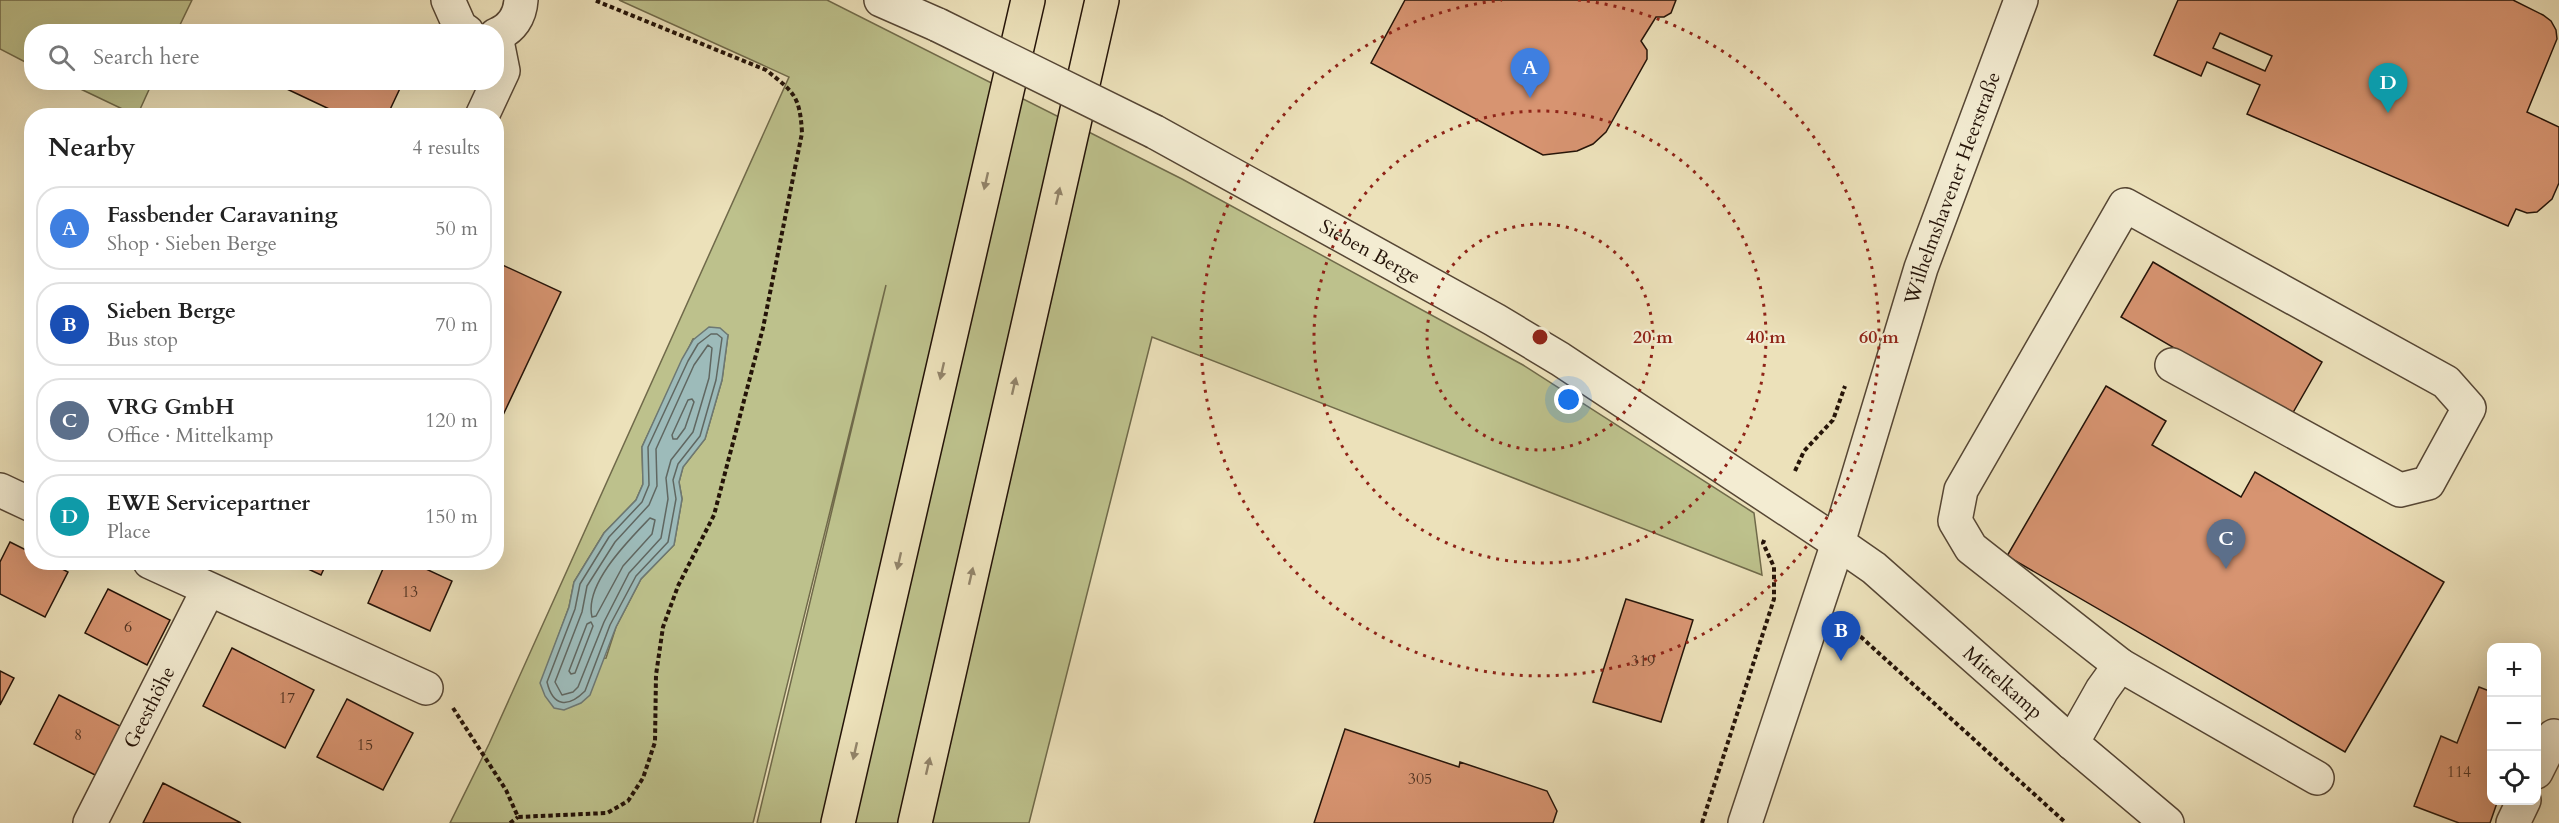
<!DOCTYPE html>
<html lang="en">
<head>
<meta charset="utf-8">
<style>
	body { margin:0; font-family:Cardo,serif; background:#f6f6f6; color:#222 }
	.controls { position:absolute; right:18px; bottom:18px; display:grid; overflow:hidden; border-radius:12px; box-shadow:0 6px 24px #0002 }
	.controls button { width:54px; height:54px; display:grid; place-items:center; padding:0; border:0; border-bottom:2px solid #e0e0e0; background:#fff; color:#222; font:30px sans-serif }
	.you { position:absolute; left:1569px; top:400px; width:21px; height:21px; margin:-15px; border:4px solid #fff; border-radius:50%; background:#1a73e8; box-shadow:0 0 0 9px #1a73e833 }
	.badge { display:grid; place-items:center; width:39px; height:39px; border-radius:50%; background:#8f2418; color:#fff; font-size:20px; font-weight:700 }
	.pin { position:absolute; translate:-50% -50px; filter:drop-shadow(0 2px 3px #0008) }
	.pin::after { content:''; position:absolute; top:32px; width:21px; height:18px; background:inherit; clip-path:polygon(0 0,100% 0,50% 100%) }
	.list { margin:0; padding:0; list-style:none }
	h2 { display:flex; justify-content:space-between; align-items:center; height:78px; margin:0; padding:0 24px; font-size:26px }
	h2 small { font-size:20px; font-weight:400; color:#767676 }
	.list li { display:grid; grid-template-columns:39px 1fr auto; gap:18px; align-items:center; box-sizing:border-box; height:84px; margin:0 12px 12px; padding:0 12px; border:2px solid #e0e0e0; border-radius:24px }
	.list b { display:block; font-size:22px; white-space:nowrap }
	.list p { margin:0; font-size:20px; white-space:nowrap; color:#767676 }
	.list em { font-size:20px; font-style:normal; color:#767676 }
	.icon { flex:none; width:33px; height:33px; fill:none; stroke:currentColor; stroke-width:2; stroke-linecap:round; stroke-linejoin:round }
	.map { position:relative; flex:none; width:2559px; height:823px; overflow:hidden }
	.search { position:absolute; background:#fff; box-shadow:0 6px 24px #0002; left:24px; top:24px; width:480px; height:66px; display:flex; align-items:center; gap:15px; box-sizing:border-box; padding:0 21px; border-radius:24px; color:#767676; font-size:22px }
	.panel { position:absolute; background:#fff; box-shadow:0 6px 24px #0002; left:24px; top:108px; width:480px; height:462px; border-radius:24px }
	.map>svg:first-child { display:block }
	.green { fill:#bdc18c; stroke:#706a4a; stroke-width:1.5; fill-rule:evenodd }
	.water { fill:#9dbbba; stroke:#6d7873; stroke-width:1.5 }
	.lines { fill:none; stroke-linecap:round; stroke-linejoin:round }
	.shore { stroke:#606761; stroke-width:1.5 }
	.building { fill:#d79471; stroke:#241308; stroke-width:1.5; fill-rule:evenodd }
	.minor-casing { stroke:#564634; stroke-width:36 }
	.highway-casing { stroke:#241308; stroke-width:36 }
	.path { stroke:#241308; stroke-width:4; stroke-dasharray:4.5 3; stroke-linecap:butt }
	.minor { stroke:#f3ecd2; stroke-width:33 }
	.highway { stroke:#ece1ba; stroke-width:33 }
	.minor-bridge-casing { stroke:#564634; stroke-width:36; stroke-linecap:butt }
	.minor-bridge { stroke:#f3ecd2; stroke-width:33 }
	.oneway { fill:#92846a }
	.ring { fill:none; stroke:#8f2418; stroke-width:3; stroke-dasharray:3 6 }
	.labels { text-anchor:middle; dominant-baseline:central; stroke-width:4.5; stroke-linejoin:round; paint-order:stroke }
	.number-label { font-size:16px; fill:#513322 }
	.street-label { font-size:20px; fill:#241308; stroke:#f3ecd2 }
	.centre { fill:#8f2418; stroke:#f3ecd2; stroke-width:3 }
	.ring-label { font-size:18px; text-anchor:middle; font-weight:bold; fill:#8f2418; stroke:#f3ecd2; stroke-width:4.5; stroke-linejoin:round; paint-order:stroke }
</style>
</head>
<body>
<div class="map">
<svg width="2559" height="823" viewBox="0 0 2559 823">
	<rect width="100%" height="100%" fill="#ece1ba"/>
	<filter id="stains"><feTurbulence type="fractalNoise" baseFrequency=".00333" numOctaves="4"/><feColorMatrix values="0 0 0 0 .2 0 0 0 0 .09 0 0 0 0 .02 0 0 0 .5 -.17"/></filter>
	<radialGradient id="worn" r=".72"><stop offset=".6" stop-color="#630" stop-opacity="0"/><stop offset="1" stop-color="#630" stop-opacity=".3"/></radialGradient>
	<path class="green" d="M0 0H192L177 31 32 32 31 65 0 49Z
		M619 0H827L1182 179 1523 365 1754 513 1762 575 1152 337 1029 823H757L886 285 753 823H450L489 744 789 77ZM728 335 722 380 705 439 683 467 679 482 682 499 674 545 641 579 616 627 606 658 547 667 569 607 574 582 604 533 636 500 643 484 642 447 693 339Z
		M68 83H152L137 116Z"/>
	<path class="water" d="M709 327 720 328 728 335 722 380 705 439 683 467 679 482 682 499 674 545 641 579 616 627 590 695 581 703 564 710 554 708 545 696 540 683 569 607 574 582 604 533 636 500 643 484 642 447 682 359 693 340Z"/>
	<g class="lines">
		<path class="shore" d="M711 334H717L722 338 716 380 700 436 678 464 673 480 676 499 668 542 636 576 610 625 585 691C568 708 553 707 547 682L575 609 580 584 609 537 642 502 649 485 648 447 688 361 698 344Z
			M708 345 712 348 709 378 693 432 671 460 666 478 668 499 661 538 629 573 604 622 578 687 573 692 562 695 555 682 582 612 587 586 615 542 649 505 657 486 656 449 694 365Z
			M692 399 694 402 685 428 677 439H673L672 435 688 400Z
			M650 518 655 520 652 534 623 566 596 616 592 617C584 584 629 540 650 518Z
			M591 622 593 626 575 673 571 674 569 671 587 624Z"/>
	</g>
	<path class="building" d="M1405 0H1676L1671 13 1664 17H1656L1641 41 1647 50V59L1606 132 1593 144 1577 151 1543 155 1371 63Z
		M2178 0H2513L2543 15 2551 21 2556 30 2557 39 2527 112 2559 127V183L2552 199 2537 212 2527 213 2516 209 2508 226 2247 114 2260 85 2207 62 2201 76 2154 55ZM2220 33 2272 56 2265 71 2213 48Z
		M272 82H403L387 116H344Z
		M496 262 561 292 496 430Z
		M2153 262 2322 362 2291 416 2121 317Z
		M2106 386 2166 421 2152 445 2241 497 2255 472 2444 582 2345 752 2007 556Z
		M10 542 32 553V562H49L68 572 45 617 0 594V562Z
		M293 562H327L321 575Z
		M386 562H411L452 581 430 631 368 603Z
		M108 589 170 620 147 665 85 633Z
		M1626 599 1693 620 1661 722 1593 702Z
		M232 648 314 690 285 748 203 706Z
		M0 671 14 678 0 705Z
		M2479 687 2492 692V800H2498L2490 823H2459L2414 806 2441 736 2457 743Z
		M59 695 122 727 97 776 34 744Z
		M347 699 413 733 383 790 317 757Z
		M1345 729 1459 767 1460 762 1547 791 1557 811 1553 823H1314Z
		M163 783 241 823H143Z"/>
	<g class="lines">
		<defs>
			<g id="minor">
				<path d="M448 0 460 27 467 32"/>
				<path d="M881 0 938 25"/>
				<path d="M496 35C512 29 520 16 521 0"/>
				<path d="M482 116 503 71 496 36"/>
				<path id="s1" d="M1155 132 1495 320 1560 359 1838 543 1874 568 2072 743 2167 823"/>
				<path d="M0 490 32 505"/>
				<path d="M150 562 426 688"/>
				<path d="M2120 665 1971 548 1955 521 1961 490 2125 205 2446 382 2469 408 2428 483 2400 490 2172 365"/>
				<path d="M2072 743 2102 690 2120 665 2317 778"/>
				<path d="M2536 772 2554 736 2559 738"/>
				<path id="s2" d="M90 823 208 590"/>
				<path id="s3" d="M1745 823 1838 543 1921 268 2021 0"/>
				<path d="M2513 823 2524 800"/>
			</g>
			<path id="highway" d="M838 823 1028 0
				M915 823 1102 0"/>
		</defs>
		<use href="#minor" class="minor-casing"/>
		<use href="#highway" class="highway-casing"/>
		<path class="path" d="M1795 471 1804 451 1833 420 1845 386
			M1847 630 1861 637 2066 823
			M453 708 506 790 518 817 607 813 628 801 643 778 655 742 656 675 663 627 678 586 714 515 763 328 802 133C800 96 794 92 766 70L594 0
			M510 823 518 817
			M1702 823 1774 599V567L1763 543 1765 538"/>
		<use href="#minor" class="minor"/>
		<use href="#highway" class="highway"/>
		<defs>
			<path id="minor-bridge" d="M938 25 1155 132"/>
		</defs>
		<use href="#minor-bridge" class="minor-bridge-casing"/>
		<use href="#minor-bridge" class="minor-bridge"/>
	</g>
	<defs><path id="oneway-solid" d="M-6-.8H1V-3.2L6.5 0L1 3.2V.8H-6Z" transform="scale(1.5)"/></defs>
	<g class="oneway">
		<use href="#oneway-solid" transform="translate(986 181) rotate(103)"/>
		<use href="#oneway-solid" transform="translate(1058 196) rotate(-77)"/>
		<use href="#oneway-solid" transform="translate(942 371) rotate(103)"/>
		<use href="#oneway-solid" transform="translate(1014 386) rotate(-77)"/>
		<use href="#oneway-solid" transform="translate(899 561) rotate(103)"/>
		<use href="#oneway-solid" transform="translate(971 576) rotate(-77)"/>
		<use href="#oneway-solid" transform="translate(855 751) rotate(103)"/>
		<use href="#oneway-solid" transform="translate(928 766) rotate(-77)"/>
	</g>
	<g class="ring">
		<circle cx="1540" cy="337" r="113"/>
		<circle cx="1540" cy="337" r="226"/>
		<path d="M1578 0A339 339 0 1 1 1502 0"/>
	</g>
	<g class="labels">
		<g class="number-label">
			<text x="410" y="592">13</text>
			<text x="128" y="627">6</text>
			<text x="1643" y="661">319</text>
			<text x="287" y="698">17</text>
			<text x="78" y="735">8</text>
			<text x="365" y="745">15</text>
			<text x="2459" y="772">114</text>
			<text x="1420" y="779">305</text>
		</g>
		<g class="street-label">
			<text stroke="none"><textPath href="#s3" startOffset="668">Wilhelmshavener Heerstraße</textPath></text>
			<text stroke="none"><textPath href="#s1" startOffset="246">Sieben Berge</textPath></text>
			<text stroke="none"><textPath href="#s1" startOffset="1014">Mittelkamp</textPath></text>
			<text stroke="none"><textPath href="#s2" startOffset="130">Geesthöhe</textPath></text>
		</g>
	</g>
	<circle cx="1540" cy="337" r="9" class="centre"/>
	<g class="ring-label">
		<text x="1653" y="343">20 m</text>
		<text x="1766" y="343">40 m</text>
		<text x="1879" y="343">60 m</text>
	</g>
	<rect width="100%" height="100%" filter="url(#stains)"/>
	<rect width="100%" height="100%" fill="url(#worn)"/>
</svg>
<div class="controls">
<button>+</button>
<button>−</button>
<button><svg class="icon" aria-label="locate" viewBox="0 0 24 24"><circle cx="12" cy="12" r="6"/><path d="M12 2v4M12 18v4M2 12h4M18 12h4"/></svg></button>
</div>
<div class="you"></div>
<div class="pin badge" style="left:1530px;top:98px;background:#3f7fe0">A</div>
<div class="pin badge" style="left:1841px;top:661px;background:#1a4fb4">B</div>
<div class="pin badge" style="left:2226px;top:569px;background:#5c6f8a">C</div>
<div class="pin badge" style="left:2388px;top:113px;background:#0f9aa8">D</div>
<div class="search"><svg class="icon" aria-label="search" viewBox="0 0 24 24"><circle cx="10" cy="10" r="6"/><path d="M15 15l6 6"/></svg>Search here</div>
<section class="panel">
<h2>Nearby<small>4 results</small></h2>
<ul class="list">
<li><span class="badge" style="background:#3f7fe0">A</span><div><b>Fassbender Caravaning</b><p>Shop · Sieben Berge</p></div><em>50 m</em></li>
<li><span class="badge" style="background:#1a4fb4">B</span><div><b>Sieben Berge</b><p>Bus stop</p></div><em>70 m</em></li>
<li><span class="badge" style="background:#5c6f8a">C</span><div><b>VRG GmbH</b><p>Office · Mittelkamp</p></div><em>120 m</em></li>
<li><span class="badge" style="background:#0f9aa8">D</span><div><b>EWE Servicepartner</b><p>Place</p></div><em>150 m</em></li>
</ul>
</section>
</div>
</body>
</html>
